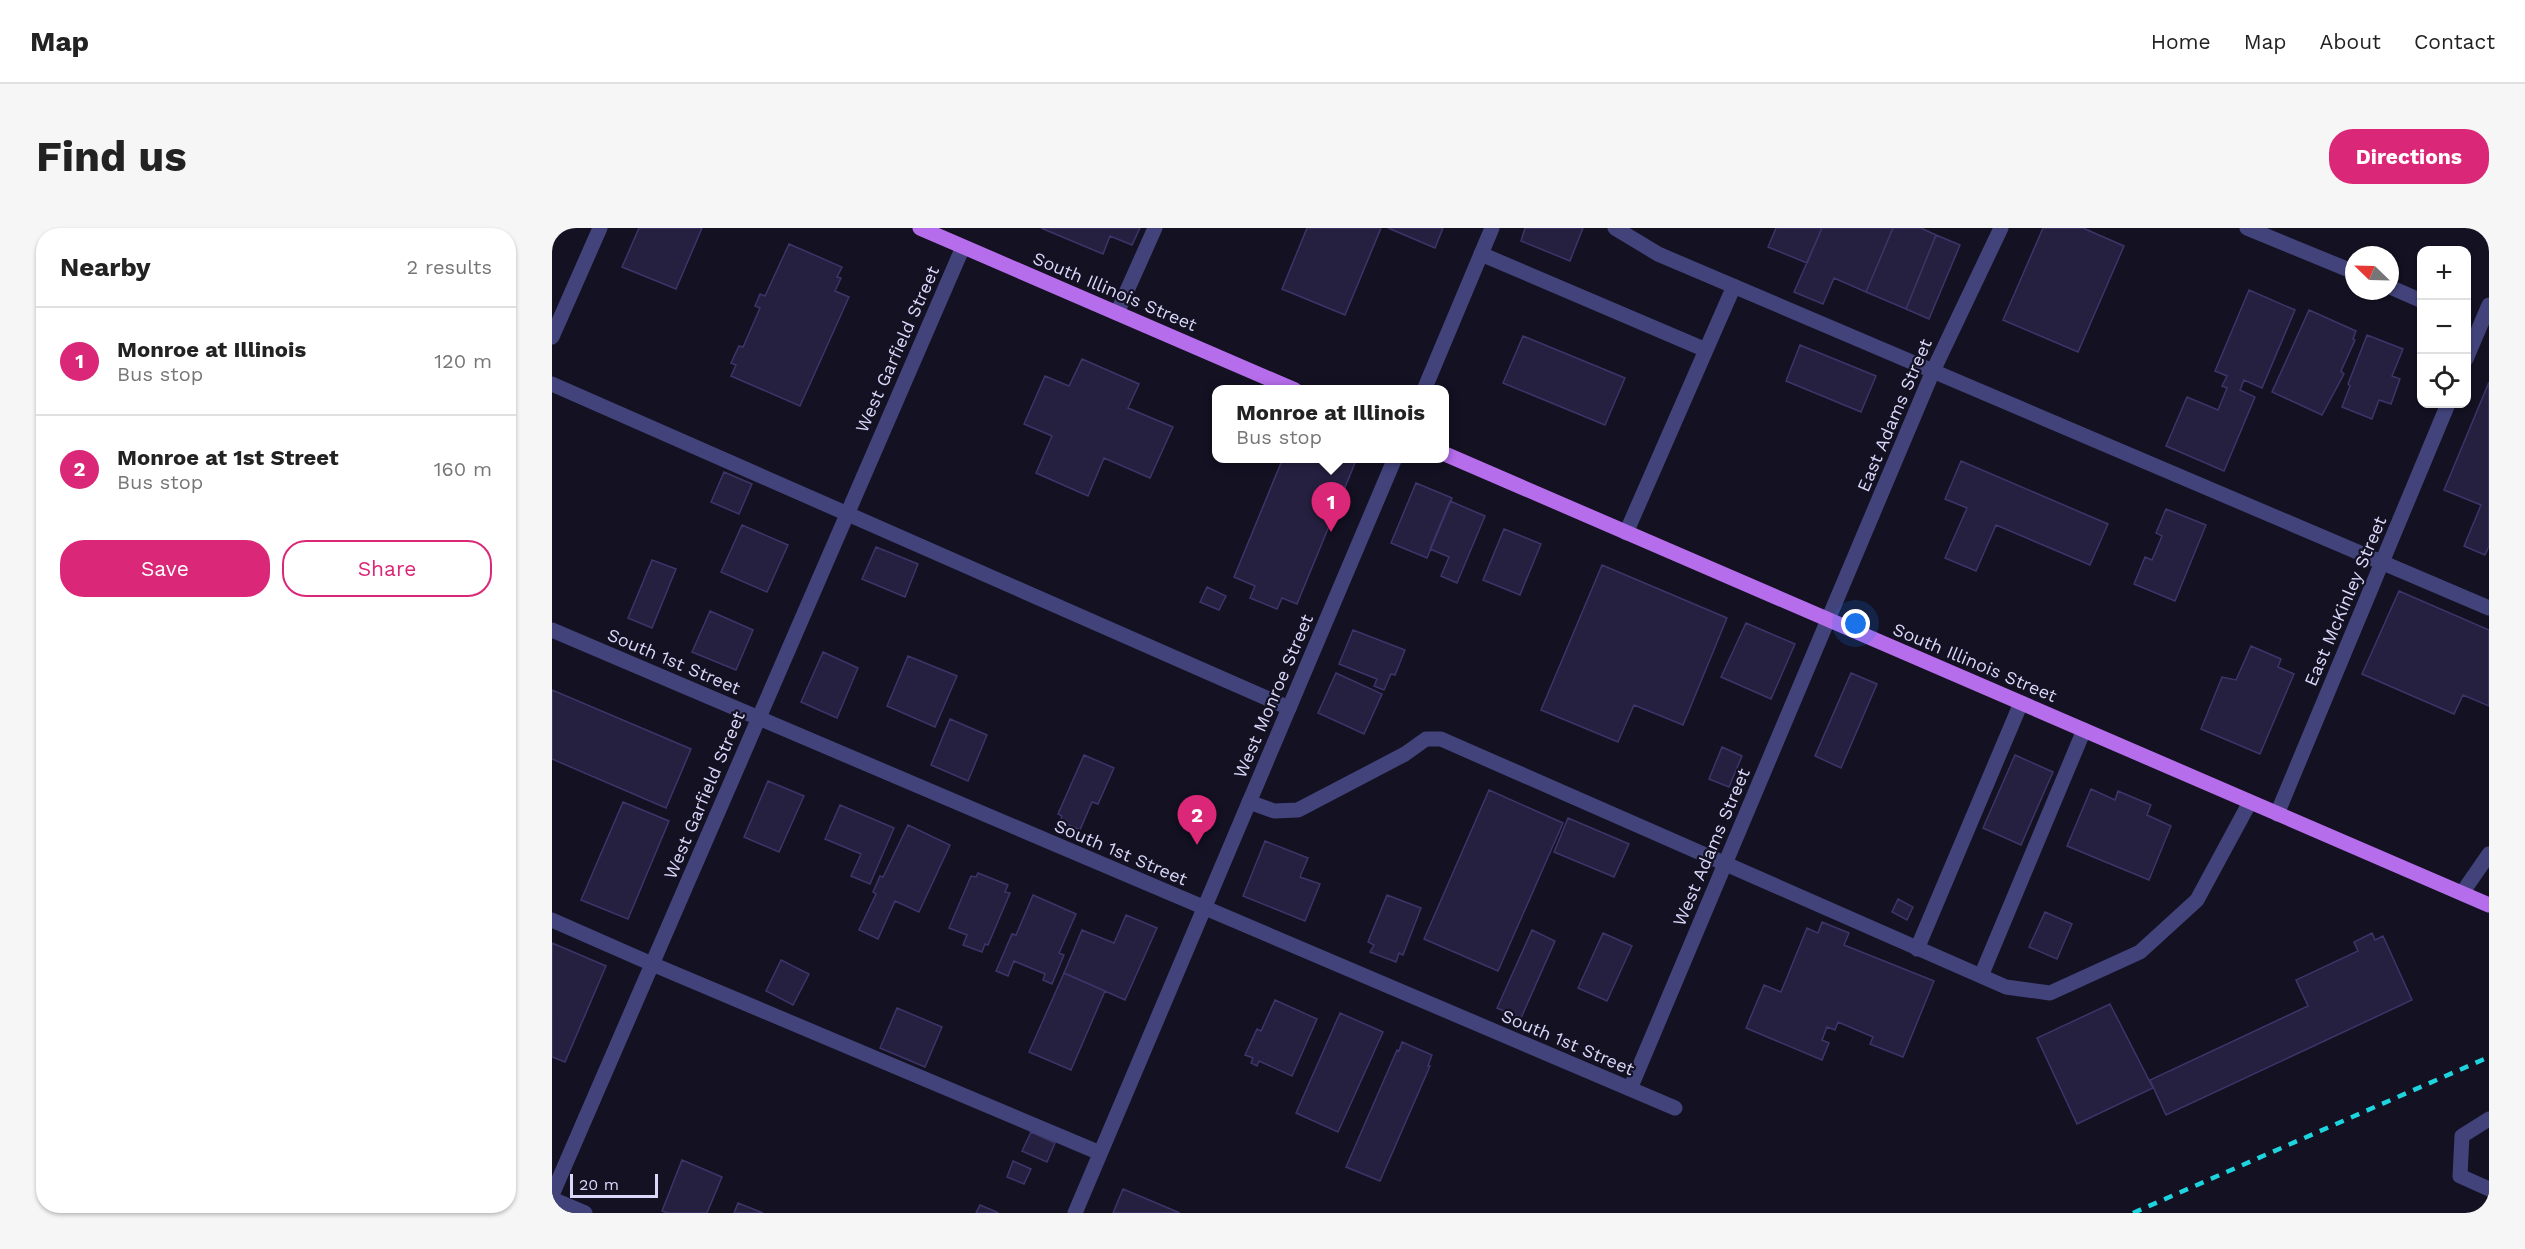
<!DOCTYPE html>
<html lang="en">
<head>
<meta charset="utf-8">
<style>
	body { margin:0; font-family:"Work Sans",sans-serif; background:#f6f6f6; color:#222 }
	.controls { position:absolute; right:18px; top:18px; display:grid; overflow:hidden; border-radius:12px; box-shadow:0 2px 4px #0004 }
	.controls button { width:54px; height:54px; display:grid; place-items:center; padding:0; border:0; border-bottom:2px solid #e0e0e0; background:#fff; color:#222; font:30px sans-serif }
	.compass { position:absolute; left:1793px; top:18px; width:54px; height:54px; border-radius:50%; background:#fff; box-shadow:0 2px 4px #0004; rotate:293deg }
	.scale { position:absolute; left:18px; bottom:15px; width:88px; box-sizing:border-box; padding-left:6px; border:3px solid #dad7fa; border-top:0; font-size:16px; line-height:21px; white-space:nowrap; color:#dad7fa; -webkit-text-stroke:4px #131122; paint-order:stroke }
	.you { position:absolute; left:1304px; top:396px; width:21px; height:21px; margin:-15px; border:4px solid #fff; border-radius:50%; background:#1a73e8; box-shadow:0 0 0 9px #1a73e833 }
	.badge { display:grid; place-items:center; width:39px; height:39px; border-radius:50%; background:#db2777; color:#fff; font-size:20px; font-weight:700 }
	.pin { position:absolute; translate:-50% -50px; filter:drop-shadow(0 2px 3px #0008) }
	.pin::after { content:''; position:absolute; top:32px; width:21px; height:18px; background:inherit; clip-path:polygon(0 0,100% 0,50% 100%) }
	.popup { position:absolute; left:660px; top:157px; width:237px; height:78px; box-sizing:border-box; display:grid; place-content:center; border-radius:12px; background:#fff; filter:drop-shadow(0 2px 4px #0005); font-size:20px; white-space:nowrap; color:#767676 }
	.popup b { font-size:22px; color:#222 }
	.popup::after { content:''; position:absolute; left:50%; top:100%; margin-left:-12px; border:12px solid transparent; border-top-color:#fff }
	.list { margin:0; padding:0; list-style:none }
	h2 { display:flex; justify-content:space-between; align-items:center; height:78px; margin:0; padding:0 24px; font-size:26px }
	h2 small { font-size:20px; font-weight:400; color:#767676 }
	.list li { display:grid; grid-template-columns:39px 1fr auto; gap:18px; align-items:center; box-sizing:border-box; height:108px; padding:0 24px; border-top:2px solid #e0e0e0 }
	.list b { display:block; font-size:22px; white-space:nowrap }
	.list p { margin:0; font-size:20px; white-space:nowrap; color:#767676 }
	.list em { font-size:20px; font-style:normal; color:#767676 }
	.actions { display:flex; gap:12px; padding:18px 24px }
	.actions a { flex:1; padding:14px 0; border:2px solid #db2777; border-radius:24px; text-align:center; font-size:21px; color:#db2777 }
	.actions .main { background:#db2777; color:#fff }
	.icon { flex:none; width:33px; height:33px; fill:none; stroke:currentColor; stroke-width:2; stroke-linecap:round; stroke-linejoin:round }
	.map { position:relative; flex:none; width:1937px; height:985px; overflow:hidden; border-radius:24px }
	header { display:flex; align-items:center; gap:36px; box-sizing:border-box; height:84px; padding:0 30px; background:#fff; border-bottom:2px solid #e0e0e0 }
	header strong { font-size:28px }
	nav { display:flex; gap:33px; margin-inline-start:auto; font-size:21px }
	.intro { display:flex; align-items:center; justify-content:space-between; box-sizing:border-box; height:144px; padding:0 36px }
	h1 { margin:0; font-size:42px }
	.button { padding:15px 27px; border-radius:24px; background:#db2777; color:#fff; font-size:21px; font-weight:700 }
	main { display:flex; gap:36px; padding:0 36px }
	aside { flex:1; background:#fff; border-radius:24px; box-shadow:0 2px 4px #0004 }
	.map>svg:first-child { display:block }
	.building { fill:#252040; stroke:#3d3569; stroke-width:1.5 }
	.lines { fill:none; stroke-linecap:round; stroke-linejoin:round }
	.lane { stroke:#42437b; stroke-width:15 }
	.street { stroke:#42437b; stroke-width:15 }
	.primary { stroke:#b66deb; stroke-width:15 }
	.rail { stroke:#1ed4de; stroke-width:4.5; stroke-dasharray:9 8; stroke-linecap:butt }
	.labels { text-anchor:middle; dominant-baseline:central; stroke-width:4.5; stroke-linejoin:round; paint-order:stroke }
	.street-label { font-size:18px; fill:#dad7fa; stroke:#131122 }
</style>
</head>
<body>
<header>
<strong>Map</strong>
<nav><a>Home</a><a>Map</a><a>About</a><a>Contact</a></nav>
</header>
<div class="intro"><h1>Find us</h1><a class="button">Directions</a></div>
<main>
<aside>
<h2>Nearby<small>2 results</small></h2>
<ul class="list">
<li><span class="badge">1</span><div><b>Monroe at Illinois</b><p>Bus stop</p></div><em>120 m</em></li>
<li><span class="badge">2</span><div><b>Monroe at 1st Street</b><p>Bus stop</p></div><em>160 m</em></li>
</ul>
<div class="actions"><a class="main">Save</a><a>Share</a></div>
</aside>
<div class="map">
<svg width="1937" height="985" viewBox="0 0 1937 985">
	<rect width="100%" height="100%" fill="#131122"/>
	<path class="building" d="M87 0H150L124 61 70 39Z
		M489 0H588L580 17 558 8 551 26Z
		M755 0H829L793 87 730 61Z
		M836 0H891L883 20Z
		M973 0H1031L1018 33 969 13Z
		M1224 0H1270L1255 35 1216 19Z
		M1270 0H1341L1314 64 1282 50 1271 76 1242 64Z
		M1341 0H1369L1384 7 1354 81 1314 64Z
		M1491 0H1531L1572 18 1526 124 1451 92Z
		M1384 7 1408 17 1377 91 1354 81Z
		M237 16 290 39 285 49 289 50 283 63 297 69 248 178 179 148 184 137 179 135 187 118 191 119 208 80 203 78 208 66 213 68Z
		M1697 62 1743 82 1710 160 1692 152 1688 162 1703 169 1672 243 1614 218 1635 169 1666 182 1675 160 1670 158 1675 148 1663 143Z
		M1757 82 1804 103 1801 111 1803 112 1789 143 1792 146 1770 187 1720 164Z
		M1815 107 1851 121 1840 148 1848 151 1839 176 1827 172 1820 191 1790 179 1798 158 1796 156Z
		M971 108 1073 150 1053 197 951 155Z
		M1248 117 1324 148 1309 184 1234 153Z
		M530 131 587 156 576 180 621 199 598 250 552 230 536 268 484 245 500 208 472 196 493 148 517 158Z
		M1937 154V318L1933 327 1912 318 1929 277 1892 262Z
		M731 230H805L745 376 730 370 725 381 698 370 703 358 682 349Z
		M1409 233 1556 296 1538 337 1444 297 1424 343 1393 330 1415 280 1393 271Z
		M172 244 200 256 187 286 159 274Z
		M864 255 900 270 875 330 839 315Z
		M898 273 933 288 905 355 889 348 897 329 878 321Z
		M1614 281 1654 297 1623 373 1582 356 1593 329 1600 332 1610 308 1604 305Z
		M190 297 236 317 215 364 169 344Z
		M952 301 989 316 968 367 931 352Z
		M324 319 366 336 353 369 310 351Z
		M100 332 124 341 100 400 76 390Z
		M1050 337 1175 390 1131 497 1082 477 1066 514 989 482Z
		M655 359 674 368 667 382 648 374Z
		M1847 363 1937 402V478L1911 467 1902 486 1810 446Z
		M158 383 201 402 184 442 140 424Z
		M1194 395 1243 416 1219 471 1169 449Z
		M801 402 853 422 843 447 839 446 832 462 822 458 825 451 787 436Z
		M1699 418 1729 431 1726 439 1742 446 1708 526 1649 501 1670 449 1684 452Z
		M271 424 306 440 285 490 249 474Z
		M356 428 405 448 383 499 335 478Z
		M784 445 830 466 812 506 766 485Z
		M1299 445 1325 456 1289 540 1263 528Z
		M0 462 139 521 114 580 0 531Z
		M398 491 435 507 416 553 379 537Z
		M1170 519 1190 528 1177 559 1157 551Z
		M532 527 562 540 546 576 540 574 528 602 508 593 510 588 506 586Z
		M1463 527 1501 544 1469 617 1431 600Z
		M216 553 252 568 227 624 192 609Z
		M1539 561 1563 572 1566 563 1599 577 1595 587 1619 598 1597 652 1515 618Z
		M937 562 1011 595 946 743 872 711Z
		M71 574 117 593 76 691 29 672Z
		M288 577 342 600 318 656 299 648 309 626 273 611Z
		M1016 590 1077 616 1062 649 1002 624Z
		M356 597 398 617 367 684 343 673 326 711 307 702 324 666 321 664 328 648 331 649Z
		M713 613 756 630 748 649 768 656 753 693 691 668Z
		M426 645 456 657 453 664 458 665 436 717 433 716 430 724 411 717 415 707 397 700 419 648 424 649Z
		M481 667 524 686 507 725 512 727 500 756 491 752 493 746 462 733 456 748 444 743 460 706 464 707Z
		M835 667 869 680 851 727 847 725 844 734 818 724 822 717 816 714Z
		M1346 671 1361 679 1355 692 1340 684Z
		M1493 684 1520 696 1505 731 1477 719Z
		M574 687 605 700 573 772 512 745 530 702 562 715Z
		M1270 694 1297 705 1292 717 1382 753 1351 829 1318 816 1321 809 1286 794 1283 802 1275 799 1270 812 1277 815 1270 832 1194 800 1212 757 1229 764 1255 700 1266 705Z
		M980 702 1003 713 969 790 945 780Z
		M1051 705 1080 718 1055 773 1026 760Z
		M1820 705 1823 712 1831 708 1860 772 1614 887 1598 852 1756 778 1744 752 1806 723 1802 714Z
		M0 715 54 738 13 834 0 829Z
		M229 732 257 746 241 777 214 763Z
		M512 745 553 763 519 842 477 824Z
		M723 772 765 791 740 848 707 833 705 838 699 835 701 830 693 827 705 801 709 803Z
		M1558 776 1601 860 1525 896 1485 810Z
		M345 780 390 799 373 839 328 820Z
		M788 785 831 804 786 904 744 885Z
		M850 814 880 827 876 838H878L828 953 794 939 845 822 847 823Z
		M479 904 503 915 495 934 470 923Z
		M130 932 170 949 155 985H116L110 983Z
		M461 933 479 941 472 956 455 949Z
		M571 961 628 985H561Z
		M186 975 211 985H182Z
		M428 977 447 985H424Z"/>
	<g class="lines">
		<path class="lane" d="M1063 0 1106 26 1937 380
			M929 26 1154 122
			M565 85 603 0
			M0 109 48 0
			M0 156 737 480
			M1074 305 1182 58
			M697 574 722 583 746 582 853 526 874 511H889L1454 759 1498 765 1588 724 1645 672 1698 574
			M1910 665 1937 626
			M0 692 100 736 548 925
			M1365 721 1469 475
			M1429 748 1532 502
			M1937 891 1910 908 1908 948 1937 961"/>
		<path class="street" d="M1695 0 1802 44
			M1838 59 1870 73
			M1914 131 1937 77
			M872 162 940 0
			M0 402 1123 880
			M1725 586 1896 176
			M1078 861 1381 143 1449 0
			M0 967 411 19
			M0 971 33 985
			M523 985 843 230"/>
		<path class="primary" d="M368 0 743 162
			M893 226 1937 677"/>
		<path class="rail" d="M1581 985 1937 829"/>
	</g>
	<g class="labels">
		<g class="street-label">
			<text transform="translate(563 63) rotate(23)">South Illinois Street</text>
			<text transform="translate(345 121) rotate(-66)">West Garfield Street</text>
			<text transform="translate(1342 187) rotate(-67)">East Adams Street</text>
			<text transform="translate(1793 373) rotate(-67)">East McKinley Street</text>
			<text transform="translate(122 433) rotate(23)">South 1st Street</text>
			<text transform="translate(1423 434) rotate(23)">South Illinois Street</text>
			<text transform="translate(721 468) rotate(-67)">West Monroe Street</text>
			<text transform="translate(152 567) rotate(-67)">West Garfield Street</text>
			<text transform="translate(1159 619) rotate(-67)">West Adams Street</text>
			<text transform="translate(569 624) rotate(23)">South 1st Street</text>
			<text transform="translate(1016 814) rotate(23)">South 1st Street</text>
		</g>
	</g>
</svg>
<div class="controls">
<button>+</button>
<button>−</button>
<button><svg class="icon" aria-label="locate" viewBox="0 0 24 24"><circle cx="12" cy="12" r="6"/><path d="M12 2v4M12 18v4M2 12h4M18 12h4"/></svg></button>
</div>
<svg class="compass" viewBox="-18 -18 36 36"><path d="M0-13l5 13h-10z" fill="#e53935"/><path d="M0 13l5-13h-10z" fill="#767676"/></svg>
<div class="scale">20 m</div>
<div class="you"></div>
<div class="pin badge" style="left:779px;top:304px">1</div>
<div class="popup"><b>Monroe at Illinois</b>Bus stop</div>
<div class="pin badge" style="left:645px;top:617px">2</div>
</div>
</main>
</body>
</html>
